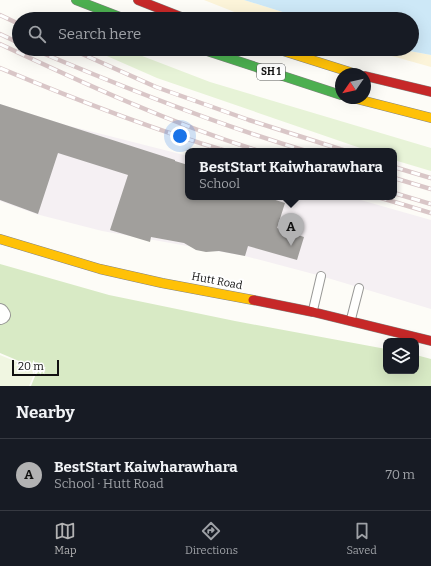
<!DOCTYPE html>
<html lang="en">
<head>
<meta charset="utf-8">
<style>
	body { margin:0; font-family:Bitter,serif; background:#20242c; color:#f1f3f6 }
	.controls { position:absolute; right:12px; bottom:12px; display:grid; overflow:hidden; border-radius:8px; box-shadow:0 4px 16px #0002 }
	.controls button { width:36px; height:36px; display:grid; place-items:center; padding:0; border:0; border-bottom:1px solid #363941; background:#171b24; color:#f1f3f6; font:20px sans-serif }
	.compass { position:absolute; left:335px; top:68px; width:36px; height:36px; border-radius:50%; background:#171b24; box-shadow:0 4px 16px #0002; rotate:236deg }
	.scale { position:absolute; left:12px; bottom:10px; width:47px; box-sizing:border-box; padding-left:4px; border:2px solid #111; border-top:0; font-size:11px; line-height:14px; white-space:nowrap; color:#111; -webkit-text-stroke:3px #fff; paint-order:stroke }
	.you { position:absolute; left:180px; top:136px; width:14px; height:14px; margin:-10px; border:3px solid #fff; border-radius:50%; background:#1a73e8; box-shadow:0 0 0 6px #1a73e833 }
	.badge { display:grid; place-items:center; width:26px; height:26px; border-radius:50%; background:#b2b2b3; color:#111; font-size:13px; font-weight:700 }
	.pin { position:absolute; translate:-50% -33px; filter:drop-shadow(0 1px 2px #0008) }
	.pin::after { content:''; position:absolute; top:21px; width:14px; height:12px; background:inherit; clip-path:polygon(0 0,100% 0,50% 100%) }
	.popup { position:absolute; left:185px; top:148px; width:212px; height:52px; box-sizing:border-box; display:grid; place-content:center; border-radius:8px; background:#171b24; filter:drop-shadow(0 1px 3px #0005); font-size:13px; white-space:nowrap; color:#9ea1a6 }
	.popup b { font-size:15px; color:#f1f3f6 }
	.popup::after { content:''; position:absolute; left:50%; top:100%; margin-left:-8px; border:8px solid transparent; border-top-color:#171b24 }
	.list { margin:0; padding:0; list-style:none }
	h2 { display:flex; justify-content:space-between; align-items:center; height:52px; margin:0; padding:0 16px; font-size:17px }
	h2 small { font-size:13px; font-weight:400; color:#9ea1a6 }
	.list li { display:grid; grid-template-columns:26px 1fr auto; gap:12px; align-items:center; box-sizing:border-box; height:72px; padding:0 16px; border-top:1px solid #363941 }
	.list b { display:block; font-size:15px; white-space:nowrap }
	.list p { margin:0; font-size:13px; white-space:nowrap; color:#9ea1a6 }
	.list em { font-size:13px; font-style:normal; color:#9ea1a6 }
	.icon { flex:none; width:22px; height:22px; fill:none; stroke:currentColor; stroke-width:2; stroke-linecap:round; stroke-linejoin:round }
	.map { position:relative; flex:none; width:431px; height:386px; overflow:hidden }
	.search { position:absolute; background:#171b24; box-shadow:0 4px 16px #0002; left:12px; right:12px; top:12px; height:44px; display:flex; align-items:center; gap:10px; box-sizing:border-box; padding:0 14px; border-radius:22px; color:#9ea1a6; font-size:15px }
	.sheet { height:124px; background:#171b24 }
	nav { display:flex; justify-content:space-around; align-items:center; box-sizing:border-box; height:56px; border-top:1px solid #363941; background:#171b24; font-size:11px; color:#9ea1a6 }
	nav a { display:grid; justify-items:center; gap:2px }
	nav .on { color:#b2b2b3 }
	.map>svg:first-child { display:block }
	.industrial { fill:#f5f0f3 }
	.green { fill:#e7f3d7 }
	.forest { fill:#d8eac5 }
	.sand { fill:#fcf4d9 }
	.pitch { fill:#f0f6e1 }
	.water { fill:#cde8f7 }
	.building { fill:#a19f9c }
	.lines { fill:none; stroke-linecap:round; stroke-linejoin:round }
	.lane-casing { stroke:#979795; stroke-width:10 }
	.street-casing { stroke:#979795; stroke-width:18 }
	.fast-casing { stroke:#858482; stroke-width:10 }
	.slow-casing { stroke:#858482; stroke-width:10 }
	.jam-casing { stroke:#858482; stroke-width:10 }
	.lane { stroke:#fffffe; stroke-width:8 }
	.street { stroke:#fffffe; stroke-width:16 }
	.fast { stroke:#4caf50; stroke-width:9 }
	.slow { stroke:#ffc107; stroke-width:9 }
	.jam { stroke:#c62828; stroke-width:9 }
	.rail-casing { stroke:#d9c6c7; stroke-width:4.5 }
	.rail { stroke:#fff; stroke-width:3; stroke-dasharray:9; stroke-linecap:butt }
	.labels { text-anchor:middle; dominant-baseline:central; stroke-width:4; stroke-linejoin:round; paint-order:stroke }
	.shield { fill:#fff; stroke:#585858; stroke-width:1 }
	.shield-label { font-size:10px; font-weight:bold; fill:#111 }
	.street-label { font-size:11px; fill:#111; stroke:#fff }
</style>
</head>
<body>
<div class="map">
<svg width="431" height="386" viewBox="0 0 431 386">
	<rect width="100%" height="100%" fill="#fdfcf7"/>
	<path class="industrial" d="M0 104 66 125 188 156V197H350L431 220V309L321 276 245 256 102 231 36 214 0 201Z"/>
	<path class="green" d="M91 49H124L210 82 431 148V171L394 160V151H369L157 78Z"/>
	<path class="forest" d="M0 264 109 295 235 321 386 349V371H416V355L431 359V386H31L38 369 0 353Z"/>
	<path class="sand" d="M204 0H244L305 19H258L242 15Z
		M367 49H399L431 55V67Z"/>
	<path class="pitch" d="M0 355 36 370 29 386H0Z"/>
	<path class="water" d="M244 0H431V55L399 49H412V19H305Z"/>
	<path class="building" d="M0 104 175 160V161L188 165V197H266L285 203 277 228 304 237 297 260 248 246 245 256 219 251 206 252 196 250 184 243 151 237 150 242 110 230 128 175 58 153 38 214 0 200Z"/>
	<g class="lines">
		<defs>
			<path id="lane" d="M313 310 321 276
				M351 319 359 288"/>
			<path id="street" d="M0 312 2 315 0 316"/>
			<path id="fast" d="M76 0 125 19
				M201 49 341 95"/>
			<path id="slow" d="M277 49 356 74
				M353 98 431 118
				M0 239 100 269 162 283 253 300"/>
			<path id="jam" d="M138 0 186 19
				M365 76 431 92
				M253 300 313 312 431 341"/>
		</defs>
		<use href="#lane" class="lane-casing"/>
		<use href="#street" class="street-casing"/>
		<use href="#fast" class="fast-casing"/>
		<use href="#slow" class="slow-casing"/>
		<use href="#jam" class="jam-casing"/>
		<use href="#lane" class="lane"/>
		<use href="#street" class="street"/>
		<use href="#fast" class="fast"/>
		<use href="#slow" class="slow"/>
		<use href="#jam" class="jam"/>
		<defs>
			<path id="rail" d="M0 15 19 24
				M0 34 19 43
				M0 44C85 84 170 123 259 151
				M33 49C122 87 213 123 306 151
				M71 49 156 87 249 120 346 151
				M0 68C74 99 149 128 226 151
				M394 167 431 178
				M394 178 431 189
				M394 193 431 204
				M378 197 431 213"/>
		</defs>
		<use href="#rail" class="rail-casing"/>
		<use href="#rail" class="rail"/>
	</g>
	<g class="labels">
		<rect class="shield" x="257" y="64" width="28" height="16" rx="3"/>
		<g class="shield-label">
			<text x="271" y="72">SH 1</text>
		</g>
		<g class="street-label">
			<text transform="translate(217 281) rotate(11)">Hutt Road</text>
		</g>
	</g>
</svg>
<div class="controls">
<button><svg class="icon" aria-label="layers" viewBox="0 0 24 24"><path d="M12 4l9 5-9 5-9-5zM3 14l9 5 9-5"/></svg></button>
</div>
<svg class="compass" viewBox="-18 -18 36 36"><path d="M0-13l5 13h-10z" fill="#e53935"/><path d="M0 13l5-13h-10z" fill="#9ea1a6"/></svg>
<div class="scale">20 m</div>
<div class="you"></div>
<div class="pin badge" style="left:291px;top:246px">A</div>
<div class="popup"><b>BestStart Kaiwharawhara</b>School</div>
<div class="search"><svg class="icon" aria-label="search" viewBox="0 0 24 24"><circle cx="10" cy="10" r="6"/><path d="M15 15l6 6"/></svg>Search here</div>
</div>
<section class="sheet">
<h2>Nearby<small></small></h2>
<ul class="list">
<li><span class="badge">A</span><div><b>BestStart Kaiwharawhara</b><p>School · Hutt Road</p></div><em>70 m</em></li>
</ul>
</section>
<nav>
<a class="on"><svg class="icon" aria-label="map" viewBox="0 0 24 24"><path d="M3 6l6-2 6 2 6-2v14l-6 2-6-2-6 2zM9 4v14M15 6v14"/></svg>Map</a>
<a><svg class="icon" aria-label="directions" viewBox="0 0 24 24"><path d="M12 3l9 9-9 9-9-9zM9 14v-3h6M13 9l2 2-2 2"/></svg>Directions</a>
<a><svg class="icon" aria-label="saved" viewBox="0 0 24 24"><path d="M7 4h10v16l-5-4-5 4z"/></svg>Saved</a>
</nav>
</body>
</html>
